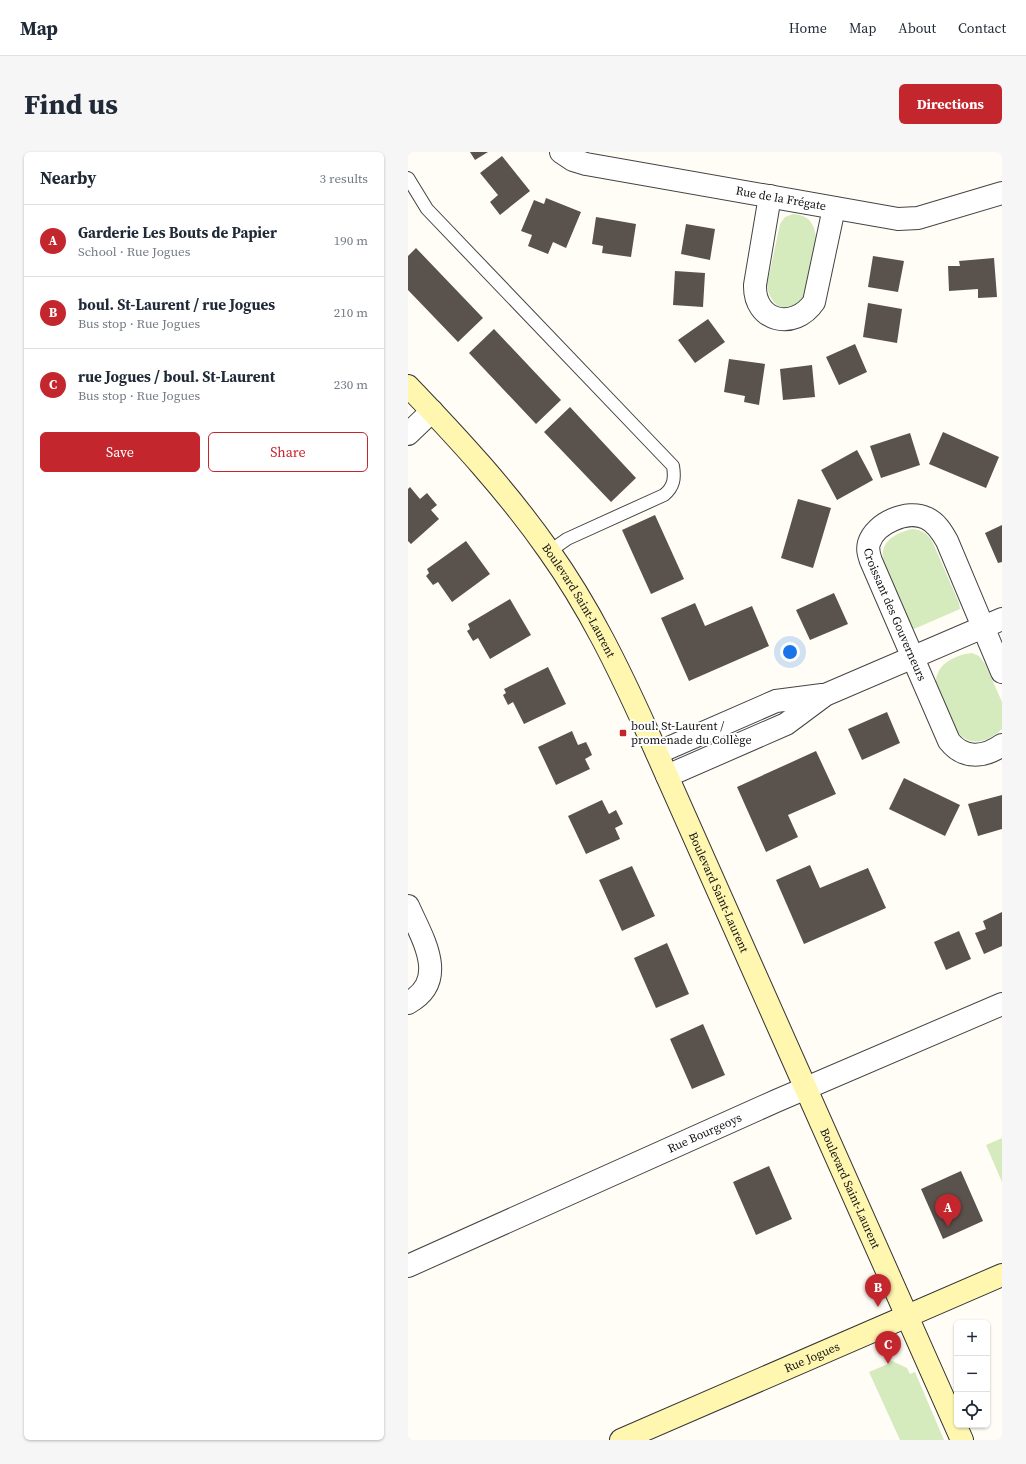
<!DOCTYPE html>
<html lang="en">
<head>
<meta charset="utf-8">
<style>
	body { margin:0; font-family:"Source Serif 4",serif; background:#f6f6f7; color:#1f2937 }
	.controls { position:absolute; right:12px; bottom:12px; display:grid; overflow:hidden; border-radius:6px; box-shadow:0 1px 3px #0004 }
	.controls button { width:36px; height:36px; display:grid; place-items:center; padding:0; border:0; border-bottom:1px solid #e0e1e3; background:#fff; color:#1f2937; font:20px sans-serif }
	.you { position:absolute; left:382px; top:500px; width:14px; height:14px; margin:-10px; border:3px solid #fff; border-radius:50%; background:#1a73e8; box-shadow:0 0 0 6px #1a73e833 }
	.badge { display:grid; place-items:center; width:26px; height:26px; border-radius:50%; background:#c4262e; color:#fff; font-size:13px; font-weight:700 }
	.pin { position:absolute; translate:-50% -33px; filter:drop-shadow(0 1px 2px #0008) }
	.pin::after { content:''; position:absolute; top:21px; width:14px; height:12px; background:inherit; clip-path:polygon(0 0,100% 0,50% 100%) }
	.list { margin:0; padding:0; list-style:none }
	h2 { display:flex; justify-content:space-between; align-items:center; height:52px; margin:0; padding:0 16px; font-size:17px }
	h2 small { font-size:13px; font-weight:400; color:#747a83 }
	.list li { display:grid; grid-template-columns:26px 1fr auto; gap:12px; align-items:center; box-sizing:border-box; height:72px; padding:0 16px; border-top:1px solid #e0e1e3 }
	.list b { display:block; font-size:15px; white-space:nowrap }
	.list p { margin:0; font-size:13px; white-space:nowrap; color:#747a83 }
	.list em { font-size:13px; font-style:normal; color:#747a83 }
	.actions { display:flex; gap:8px; padding:12px 16px }
	.actions a { flex:1; padding:9px 0; border:1px solid #c4262e; border-radius:6px; text-align:center; font-size:14px; color:#c4262e }
	.actions .main { background:#c4262e; color:#fff }
	.icon { flex:none; width:22px; height:22px; fill:none; stroke:currentColor; stroke-width:2; stroke-linecap:round; stroke-linejoin:round }
	.map { position:relative; flex:none; width:594px; height:1288px; overflow:hidden; border-radius:6px }
	header { display:flex; align-items:center; gap:24px; box-sizing:border-box; height:56px; padding:0 20px; background:#fff; border-bottom:1px solid #e0e1e3 }
	header strong { font-size:19px }
	nav { display:flex; gap:22px; margin-inline-start:auto; font-size:14px }
	.intro { display:flex; align-items:center; justify-content:space-between; box-sizing:border-box; height:96px; padding:0 24px }
	h1 { margin:0; font-size:28px }
	.button { padding:10px 18px; border-radius:6px; background:#c4262e; color:#fff; font-size:14px; font-weight:700 }
	main { display:flex; gap:24px; padding:0 24px }
	aside { flex:1; background:#fff; border-radius:6px; box-shadow:0 1px 3px #0004 }
	.map>svg:first-child { display:block }
	.green { fill:#d5ebbd }
	.building { fill:#5a524d }
	.lines { fill:none; stroke-linecap:round; stroke-linejoin:round }
	.lane-casing { stroke:#444; stroke-width:14 }
	.street-casing { stroke:#444; stroke-width:24 }
	.secondary-casing { stroke:#333; stroke-width:24 }
	.lane { stroke:#fff; stroke-width:12 }
	.street { stroke:#fff; stroke-width:22 }
	.secondary { stroke:#fff6b0; stroke-width:22 }
	.poi-dot { fill:#c4262e; stroke:#fff; stroke-width:1.5 }
	.labels { text-anchor:middle; dominant-baseline:central; stroke-width:4; stroke-linejoin:round; paint-order:stroke }
	.street-label { font-size:12px; fill:#111; stroke:#fff }
	.poi-label { font-size:12px; fill:#111; stroke:#fff; text-anchor:start }
</style>
</head>
<body>
<header>
<strong>Map</strong>
<nav><a>Home</a><a>Map</a><a>About</a><a>Contact</a></nav>
</header>
<div class="intro"><h1>Find us</h1><a class="button">Directions</a></div>
<main>
<aside>
<h2>Nearby<small>3 results</small></h2>
<ul class="list">
<li><span class="badge">A</span><div><b>Garderie Les Bouts de Papier</b><p>School · Rue Jogues</p></div><em>190 m</em></li>
<li><span class="badge">B</span><div><b>boul. St-Laurent / rue Jogues</b><p>Bus stop · Rue Jogues</p></div><em>210 m</em></li>
<li><span class="badge">C</span><div><b>rue Jogues / boul. St-Laurent</b><p>Bus stop · Rue Jogues</p></div><em>230 m</em></li>
</ul>
<div class="actions"><a class="main">Save</a><a>Share</a></div>
</aside>
<div class="map">
<svg width="594" height="1288" viewBox="0 0 594 1288">
	<rect width="100%" height="100%" fill="#fffdf5"/>
	<path class="green" d="M385 62C400 63 406 70 408 85L397 141C386 166 362 158 359 133L372 72 377 65Z
		M504 377C515 378 520 382 525 391L551 451 552 457 506 477 503 474 475 408C472 389 488 381 504 377Z
		M564 501 571 504 577 512 594 550V577C581 589 564 596 550 581L528 532C527 512 547 503 564 501Z
		M594 986V1030L578 993Z
		M482 1208 499 1216 502 1222 507 1220 536 1288H492L461 1220 480 1212V1209Z"/>
	<path class="building" d="M62 0H80L67 8Z
		M94 4 122 39 92 63 82 50 90 43 72 21Z
		M138 46 173 60 158 96 145 90 140 102 120 94 124 83 113 79 126 48 136 52Z
		M188 65 228 72 223 105 194 101 195 94 184 92Z
		M278 72 307 77 302 108 273 102Z
		M8 96 75 166 50 190 0 138V104Z
		M465 104 496 109 490 140 460 135Z
		M586 106 589 145 570 146V137L541 139 540 114H552L551 109Z
		M267 119 297 121 295 155 265 153Z
		M460 151 494 157 489 191 455 185Z
		M300 167 317 190 287 211 270 188Z
		M86 177 153 248 128 272 61 201Z
		M447 192 459 220 431 233 418 205Z
		M321 207 357 212 351 253 336 250 337 244 316 240Z
		M404 213 407 245 375 248 372 217Z
		M162 255 228 326 203 350 136 280Z
		M535 280 591 305 578 336 521 312Z
		M502 281 512 313 473 326 462 294Z
		M449 298 465 328 429 348 413 318Z
		M2 335 12 347 19 341 29 353 23 358 31 367 3 392 0 389V337Z
		M390 347 423 356 405 416 373 406Z
		M247 363 276 427 243 442 214 378Z
		M594 373V410L590 411 577 381Z
		M58 389 82 422 44 450 30 430 25 433 18 424 21 421 19 417Z
		M426 441 440 472 402 488 388 458Z
		M102 447 123 483 82 507 70 486 65 489 59 479 62 477 60 472Z
		M287 451 297 474 344 454 361 494 281 529 253 466Z
		M140 515 158 552 116 572 105 550 100 553 95 543 98 541 96 537Z
		M479 560 492 591 454 608 440 577Z
		M164 579 170 593 178 590 181 596 184 603 177 607 182 617 148 633 130 595Z
		M408 599 428 642 380 663 390 685 358 700 329 635Z
		M496 626 552 653 537 684 481 657Z
		M594 643V677L570 684 560 652Z
		M194 648 201 662 208 658 215 672 207 676 212 687 178 702 160 664Z
		M402 713 412 736 460 716 478 756 396 792 368 728Z
		M224 714 247 764 214 779 191 728Z
		M594 760V794L576 802 567 781 578 777 575 769Z
		M551 779 563 807 538 818 526 790Z
		M259 791 281 842 248 856 226 806Z
		M295 872 317 923 284 937 262 887Z
		M361 1014 384 1067 348 1083 325 1030Z
		M553 1019 575 1069 535 1087 513 1037Z"/>
	<g class="lines">
		<defs>
			<path id="lane" d="M0 26 19 57 265 314C267 326 266 335 256 343L159 387 142 399"/>
			<g id="street">
				<path id="s1" d="M153 0 165 8 178 12 490 67 510 66 594 41"/>
				<path d="M362 44 347 133C346 170 386 179 406 150L426 56"/>
				<path d="M0 282 24 259"/>
				<path id="s2" d="M594 520 539 389C534 380 528 370 518 366 500 357 467 371 461 391 459 398 461 403 463 409L541 589C555 607 576 606 594 593"/>
				<path d="M249 601 368 549 414 543"/>
				<path d="M259 624 378 572 417 543 594 467"/>
				<path d="M0 754C14 786 42 828 0 851"/>
				<path id="s3" d="M0 1114 368 949 594 852"/>
			</g>
			<g id="secondary">
				<path id="s4" d="M0 234C50 286 99 339 141 399 181 455 211 517 239 579L554 1288"/>
				<path id="s5" d="M213 1288 594 1123"/>
			</g>
		</defs>
		<use href="#lane" class="lane-casing"/>
		<use href="#street" class="street-casing"/>
		<use href="#secondary" class="secondary-casing"/>
		<use href="#lane" class="lane"/>
		<use href="#street" class="street"/>
		<use href="#secondary" class="secondary"/>
	</g>
	<rect class="poi-dot" x="211" y="577" width="8" height="8" rx="2"/>
	<g class="labels">
		<g class="street-label">
			<text stroke="none"><textPath href="#s1" startOffset="226">Rue de la Frégate</textPath></text>
			<text stroke="none"><textPath href="#s4" startOffset="275">Boulevard Saint-Laurent</textPath></text>
			<text stroke="none"><textPath href="#s2" startOffset="319">Croissant des Gouverneurs</textPath></text>
			<text stroke="none"><textPath href="#s4" startOffset="599">Boulevard Saint-Laurent</textPath></text>
			<text stroke="none"><textPath href="#s3" startOffset="325">Rue Bourgeoys</textPath></text>
			<text stroke="none"><textPath href="#s4" startOffset="923">Boulevard Saint-Laurent</textPath></text>
			<text stroke="none"><textPath href="#s5" startOffset="208">Rue Jogues</textPath></text>
		</g>
		<g class="poi-label">
			<text x="223" y="574">boul. St-Laurent /<tspan x="223" dy="14">promenade du Collège</tspan></text>
		</g>
	</g>
</svg>
<div class="controls">
<button>+</button>
<button>−</button>
<button><svg class="icon" aria-label="locate" viewBox="0 0 24 24"><circle cx="12" cy="12" r="6"/><path d="M12 2v4M12 18v4M2 12h4M18 12h4"/></svg></button>
</div>
<div class="you"></div>
<div class="pin badge" style="left:540px;top:1075px">A</div>
<div class="pin badge" style="left:470px;top:1155px">B</div>
<div class="pin badge" style="left:480px;top:1212px">C</div>
</div>
</main>
</body>
</html>
